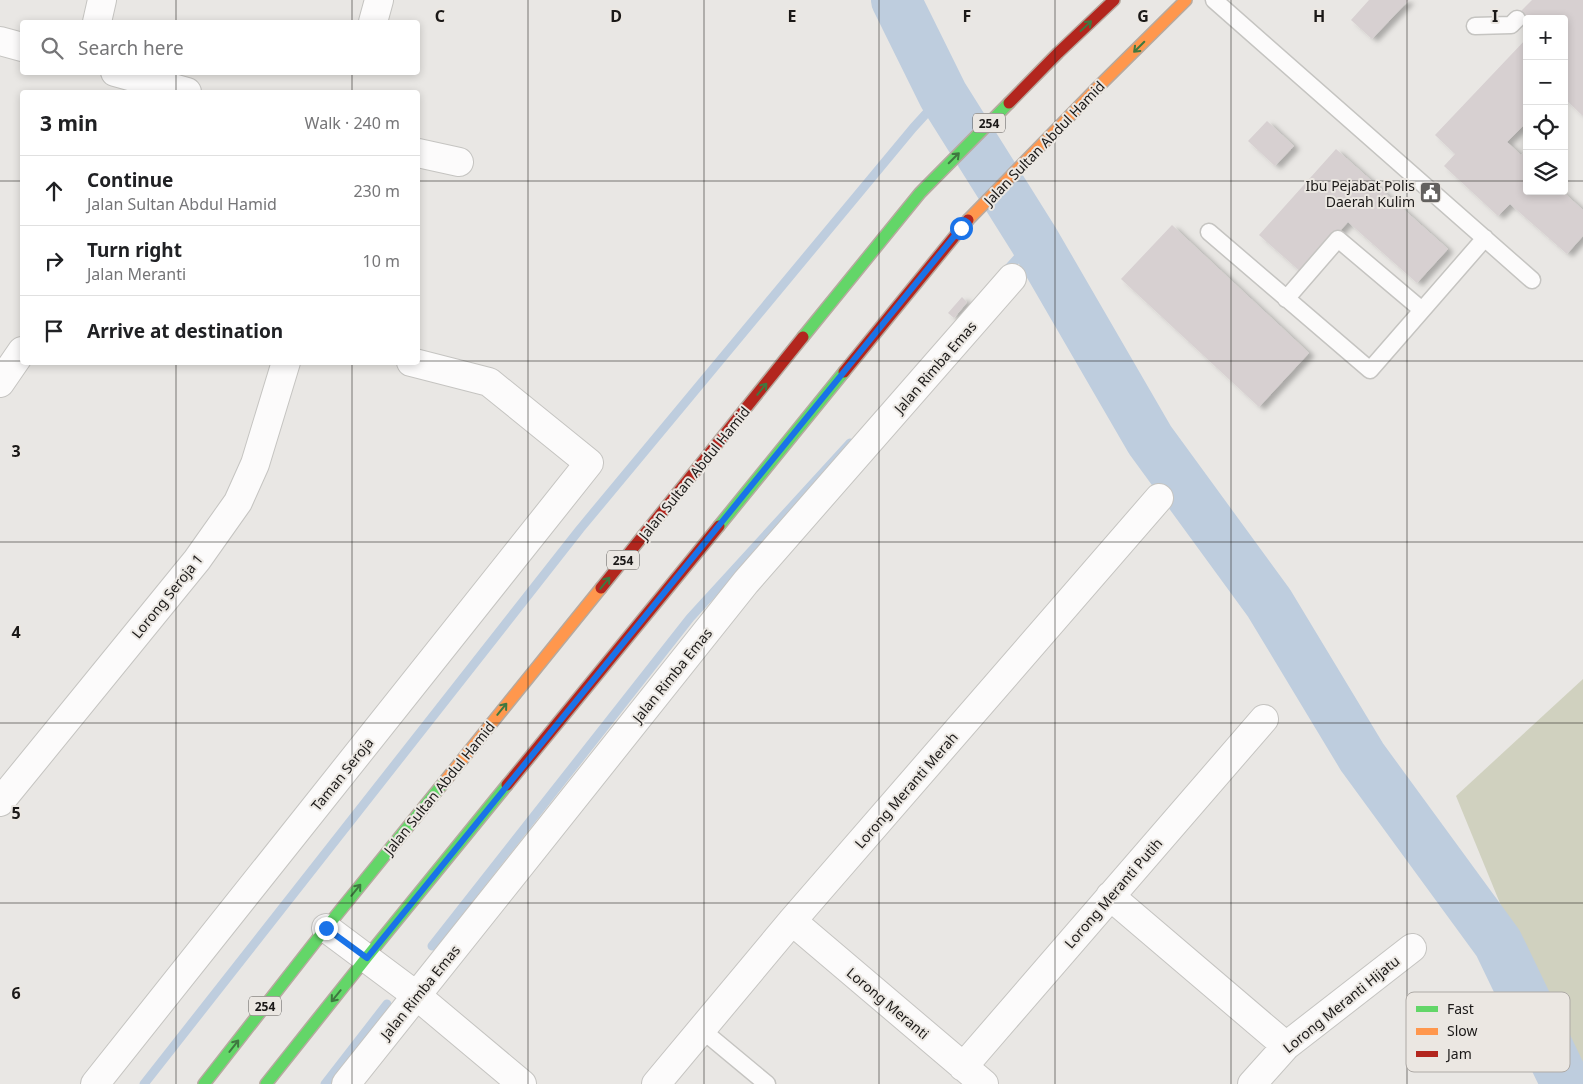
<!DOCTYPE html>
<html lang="en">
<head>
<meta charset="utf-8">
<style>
	body { margin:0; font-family:"Noto Sans",sans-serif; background:#f6f6f6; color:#202124 }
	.controls { position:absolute; right:15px; top:15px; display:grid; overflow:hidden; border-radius:5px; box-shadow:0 2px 8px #0003 }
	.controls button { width:45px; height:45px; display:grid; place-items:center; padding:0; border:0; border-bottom:1px solid #e0e0e0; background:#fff; color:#202124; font:25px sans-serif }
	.stop { position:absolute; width:15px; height:15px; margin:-11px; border:4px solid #1a73e8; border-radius:50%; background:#fff }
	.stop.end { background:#1a73e8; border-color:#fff; box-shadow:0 1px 5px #0008 }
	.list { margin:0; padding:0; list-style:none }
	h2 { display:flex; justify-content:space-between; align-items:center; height:65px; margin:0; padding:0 20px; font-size:21px }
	h2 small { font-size:16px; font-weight:400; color:#757577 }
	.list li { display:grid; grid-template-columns:32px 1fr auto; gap:15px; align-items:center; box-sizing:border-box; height:70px; padding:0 20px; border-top:1px solid #e0e0e0 }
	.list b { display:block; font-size:19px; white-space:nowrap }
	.list p { margin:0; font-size:16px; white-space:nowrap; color:#757577 }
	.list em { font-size:16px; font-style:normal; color:#757577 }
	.icon { flex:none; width:28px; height:28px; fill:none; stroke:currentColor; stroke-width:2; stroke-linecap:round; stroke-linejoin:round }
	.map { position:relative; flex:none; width:1583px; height:1084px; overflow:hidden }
	.search { position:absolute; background:#fff; box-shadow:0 2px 8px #0003; left:20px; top:20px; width:400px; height:55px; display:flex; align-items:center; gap:12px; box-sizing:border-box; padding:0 18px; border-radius:5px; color:#757577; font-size:19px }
	.panel { position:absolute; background:#fff; box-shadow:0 2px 8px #0003; left:20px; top:90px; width:400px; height:275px; border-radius:5px }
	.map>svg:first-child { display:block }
	.green { fill:#d0d1bf }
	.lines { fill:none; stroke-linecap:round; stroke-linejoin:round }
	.stream { stroke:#becdde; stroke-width:9 }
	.river { stroke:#becdde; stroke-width:50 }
	.building { fill:#d7d0d1; filter:url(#shadow) }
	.lane-casing { stroke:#c5c4c1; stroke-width:19 }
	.street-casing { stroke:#c5c4c1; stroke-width:30 }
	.fast-casing { stroke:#b6a99f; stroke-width:14 }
	.slow-casing { stroke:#b6a99f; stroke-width:14 }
	.jam-casing { stroke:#b6a99f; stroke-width:14 }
	.lane { stroke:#fcfbfb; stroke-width:16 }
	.street { stroke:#fcfbfb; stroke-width:28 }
	.fast { stroke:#63d668; stroke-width:11 }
	.slow { stroke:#ff974d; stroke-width:11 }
	.jam { stroke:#b3261e; stroke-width:11 }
	.oneway { stroke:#3f7840 }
	.route { stroke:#1a73e8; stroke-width:6 }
	.grid { fill:none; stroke:#1b1918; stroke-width:1; stroke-opacity:0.55 }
	.labels { text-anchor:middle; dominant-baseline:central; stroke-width:4; stroke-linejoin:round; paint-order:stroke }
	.shield { fill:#ebe7e2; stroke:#595755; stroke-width:1 }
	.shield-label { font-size:12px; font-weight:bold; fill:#1b1918 }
	.street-label { font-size:14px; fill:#1b1918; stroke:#ebe7e2 }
	.poi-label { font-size:14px; fill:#1b1918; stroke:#ebe7e2; text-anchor:end }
	.key { fill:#ebe7e2; stroke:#ada9a5; stroke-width:1 }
	.key-label { font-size:14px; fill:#1b1918 }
	.grid-label { font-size:16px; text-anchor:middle; font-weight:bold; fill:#1b1918; stroke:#ebe7e2; stroke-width:4; stroke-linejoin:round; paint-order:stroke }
</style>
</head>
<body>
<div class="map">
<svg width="1583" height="1084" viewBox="0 0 1583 1084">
	<defs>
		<filter id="shadow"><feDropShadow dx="5.5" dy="3" stdDeviation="2.5" flood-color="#0004"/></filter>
	</defs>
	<rect width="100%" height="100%" fill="#e9e7e4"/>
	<path class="green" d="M1583 679V1075L1520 952 1456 796Z"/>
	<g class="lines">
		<path class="stream" d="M1005 272 1034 240
			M432 946 690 618 850 443
			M144 1084 580 529 913 128 943 95
			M325 1084 387 1004"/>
		<path class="river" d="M896 0 943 95 1034 240 1150 440 1269 603 1362 757 1498 943 1566 1084"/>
	</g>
	<path class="building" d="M1369 0H1409L1372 39 1351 20Z
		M1532 0H1583V116L1564 98V19H1527V29L1515 17Z
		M1527 38V122L1507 142 1521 155 1527 149V191H1562L1583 210V236L1567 254 1510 204 1498 216 1444 166 1455 154 1435 135Z
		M1267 121 1294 146 1275 166 1248 141Z
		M1336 149 1448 249 1417 283 1348 222 1302 273 1259 235Z
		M1172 225 1309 353 1259 407 1121 279Z
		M962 297 967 302 954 318 948 313Z"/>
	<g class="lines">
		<defs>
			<path id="lane" d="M1214 0 1532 280
				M1475 26 1511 25 1517 19
				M1209 232 1370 370 1485 238
				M1286 299 1338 239 1422 310
				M702 1030 767 1084"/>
			<path id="street" d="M97 22 102 0
				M373 22 379 0
				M0 41 22 47
				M115 72 187 92
				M418 153 459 162
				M0 383 22 351
				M0 802 197 560 238 502 255 464 286 362
				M1110 896 1286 1046
				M792 921 984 1084
				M326 928 417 996 522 1084
				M963 1067 1264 719
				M95 1084 589 463 489 382 411 362
				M346 1084 746 582 1012 278
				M656 1084 792 921 1159 498
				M1252 1084 1286 1046 1412 948"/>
			<path id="fast" d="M803 337 920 193 1009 103
				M719 526 844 372
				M204 1084 326 928 445 781
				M266 1084 367 957 507 785"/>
			<path id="slow" d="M968 220 1096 89 1186 0
				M445 781 601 588"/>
			<path id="jam" d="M1009 103 1058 53 1114 0
				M844 372 968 220
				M601 588 803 337
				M507 785 719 526"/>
		</defs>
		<use href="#lane" class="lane-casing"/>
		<use href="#street" class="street-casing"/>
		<use href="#fast" class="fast-casing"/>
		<use href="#slow" class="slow-casing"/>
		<use href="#jam" class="jam-casing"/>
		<use href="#lane" class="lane"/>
		<use href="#street" class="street"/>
		<use href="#fast" class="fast"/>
		<use href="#slow" class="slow"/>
		<use href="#jam" class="jam"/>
	</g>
	<defs><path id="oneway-shaft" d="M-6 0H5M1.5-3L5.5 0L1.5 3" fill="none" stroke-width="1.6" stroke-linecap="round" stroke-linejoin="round" transform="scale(1.25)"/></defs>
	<g class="oneway">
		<use href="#oneway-shaft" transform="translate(1086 26) rotate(-43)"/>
		<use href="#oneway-shaft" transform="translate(1139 47) rotate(135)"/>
		<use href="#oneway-shaft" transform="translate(954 158) rotate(-45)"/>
		<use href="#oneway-shaft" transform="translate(762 389) rotate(-51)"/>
		<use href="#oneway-shaft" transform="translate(605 583) rotate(-51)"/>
		<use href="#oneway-shaft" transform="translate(502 709) rotate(-51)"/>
		<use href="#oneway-shaft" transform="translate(356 890) rotate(-51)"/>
		<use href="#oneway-shaft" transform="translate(336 996) rotate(129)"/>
		<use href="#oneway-shaft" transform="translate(234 1046) rotate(-52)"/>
	</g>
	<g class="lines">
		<path class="route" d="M326 928 367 958 961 228"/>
	</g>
	<path class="grid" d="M176 0V22M352 0V22M528 0V1084M704 0V1084M879 0V1084M1055 0V1084M1231 0V1084M1407 0V1084M176 72V92M352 72V92M0 181H22M418 181H1527M1564 181H1583M0 361H22M418 361H1583M176 362V1084M352 362V1084M0 542H1583M0 723H1583M0 903H1583"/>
	<defs>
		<symbol id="civic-square" viewBox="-11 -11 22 22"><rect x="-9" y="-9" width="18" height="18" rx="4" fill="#63615f" stroke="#ebe7e2"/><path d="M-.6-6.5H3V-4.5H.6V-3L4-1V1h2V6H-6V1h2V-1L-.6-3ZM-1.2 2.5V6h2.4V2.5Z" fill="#fff"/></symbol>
	</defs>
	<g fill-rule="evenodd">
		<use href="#civic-square" x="1418" y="180" width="25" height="25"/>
	</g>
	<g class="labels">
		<g class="shield">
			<rect x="973" y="113.5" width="32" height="19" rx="4"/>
			<rect x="607" y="550.5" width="32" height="19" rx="4"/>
			<rect x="249" y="996.5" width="32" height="19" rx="4"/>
		</g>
		<g class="shield-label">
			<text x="989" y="123">254</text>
			<text x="623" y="560">254</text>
			<text x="265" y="1006">254</text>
		</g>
		<g class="street-label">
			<text transform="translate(1044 143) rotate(-46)">Jalan Sultan Abdul Hamid</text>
			<text transform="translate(935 367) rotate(-49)">Jalan Rimba Emas</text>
			<text transform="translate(694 473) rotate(-51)">Jalan Sultan Abdul Hamid</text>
			<text transform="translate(167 596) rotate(-51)">Lorong Seroja 1</text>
			<text transform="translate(672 675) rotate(-51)">Jalan Rimba Emas</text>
			<text transform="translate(342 774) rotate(-51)">Taman Seroja</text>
			<text transform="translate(439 788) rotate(-51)">Jalan Sultan Abdul Hamid</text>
			<text transform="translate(906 790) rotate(-49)">Lorong Meranti Merah</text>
			<text transform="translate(1113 893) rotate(-49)">Lorong Meranti Putih</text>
			<text transform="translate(420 992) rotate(-51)">Jalan Rimba Emas</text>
			<text transform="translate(888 1003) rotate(40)">Lorong Meranti</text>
			<text transform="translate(1341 1004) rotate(-39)">Lorong Meranti Hijatu</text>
		</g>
		<g class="poi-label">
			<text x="1415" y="185">Ibu Pejabat Polis<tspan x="1415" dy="16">Daerah Kulim</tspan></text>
		</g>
	</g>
	<rect x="1406" y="992" width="164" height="80" rx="8" class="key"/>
	<rect x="1416" y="1006" width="22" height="6" fill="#63d668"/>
	<rect x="1416" y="1028" width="22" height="7" fill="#ff974d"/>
	<rect x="1416" y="1051" width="22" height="6" fill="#b3261e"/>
	<g class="key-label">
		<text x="1447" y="1014">Fast</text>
		<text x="1447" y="1036">Slow</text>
		<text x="1447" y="1059">Jam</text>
	</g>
	<g class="grid-label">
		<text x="440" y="22">C</text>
		<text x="616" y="22">D</text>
		<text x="792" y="22">E</text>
		<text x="967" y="22">F</text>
		<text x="1143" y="22">G</text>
		<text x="1319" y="22">H</text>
		<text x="1495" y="22">I</text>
		<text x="16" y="457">3</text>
		<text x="16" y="638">4</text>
		<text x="16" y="819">5</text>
		<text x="16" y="999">6</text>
	</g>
</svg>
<div class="controls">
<button>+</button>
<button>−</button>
<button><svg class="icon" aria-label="locate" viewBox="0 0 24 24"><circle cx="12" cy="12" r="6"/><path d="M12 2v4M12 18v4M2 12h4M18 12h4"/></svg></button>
<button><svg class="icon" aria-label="layers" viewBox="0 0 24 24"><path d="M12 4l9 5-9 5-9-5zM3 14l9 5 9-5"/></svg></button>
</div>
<div class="stop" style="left:961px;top:228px"></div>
<div class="stop end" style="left:326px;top:928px"></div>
<div class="search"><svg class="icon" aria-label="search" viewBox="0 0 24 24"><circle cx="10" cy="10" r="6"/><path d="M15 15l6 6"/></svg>Search here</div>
<section class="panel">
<h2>3 min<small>Walk · 240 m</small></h2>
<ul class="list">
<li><svg class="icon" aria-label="ahead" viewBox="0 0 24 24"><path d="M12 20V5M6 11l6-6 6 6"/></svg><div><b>Continue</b><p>Jalan Sultan Abdul Hamid</p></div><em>230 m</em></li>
<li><svg class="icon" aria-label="right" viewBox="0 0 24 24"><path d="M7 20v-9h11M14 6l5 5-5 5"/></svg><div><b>Turn right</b><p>Jalan Meranti</p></div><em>10 m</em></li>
<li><svg class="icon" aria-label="arrive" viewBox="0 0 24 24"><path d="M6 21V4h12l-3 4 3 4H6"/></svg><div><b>Arrive at destination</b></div></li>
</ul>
</section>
</div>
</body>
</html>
